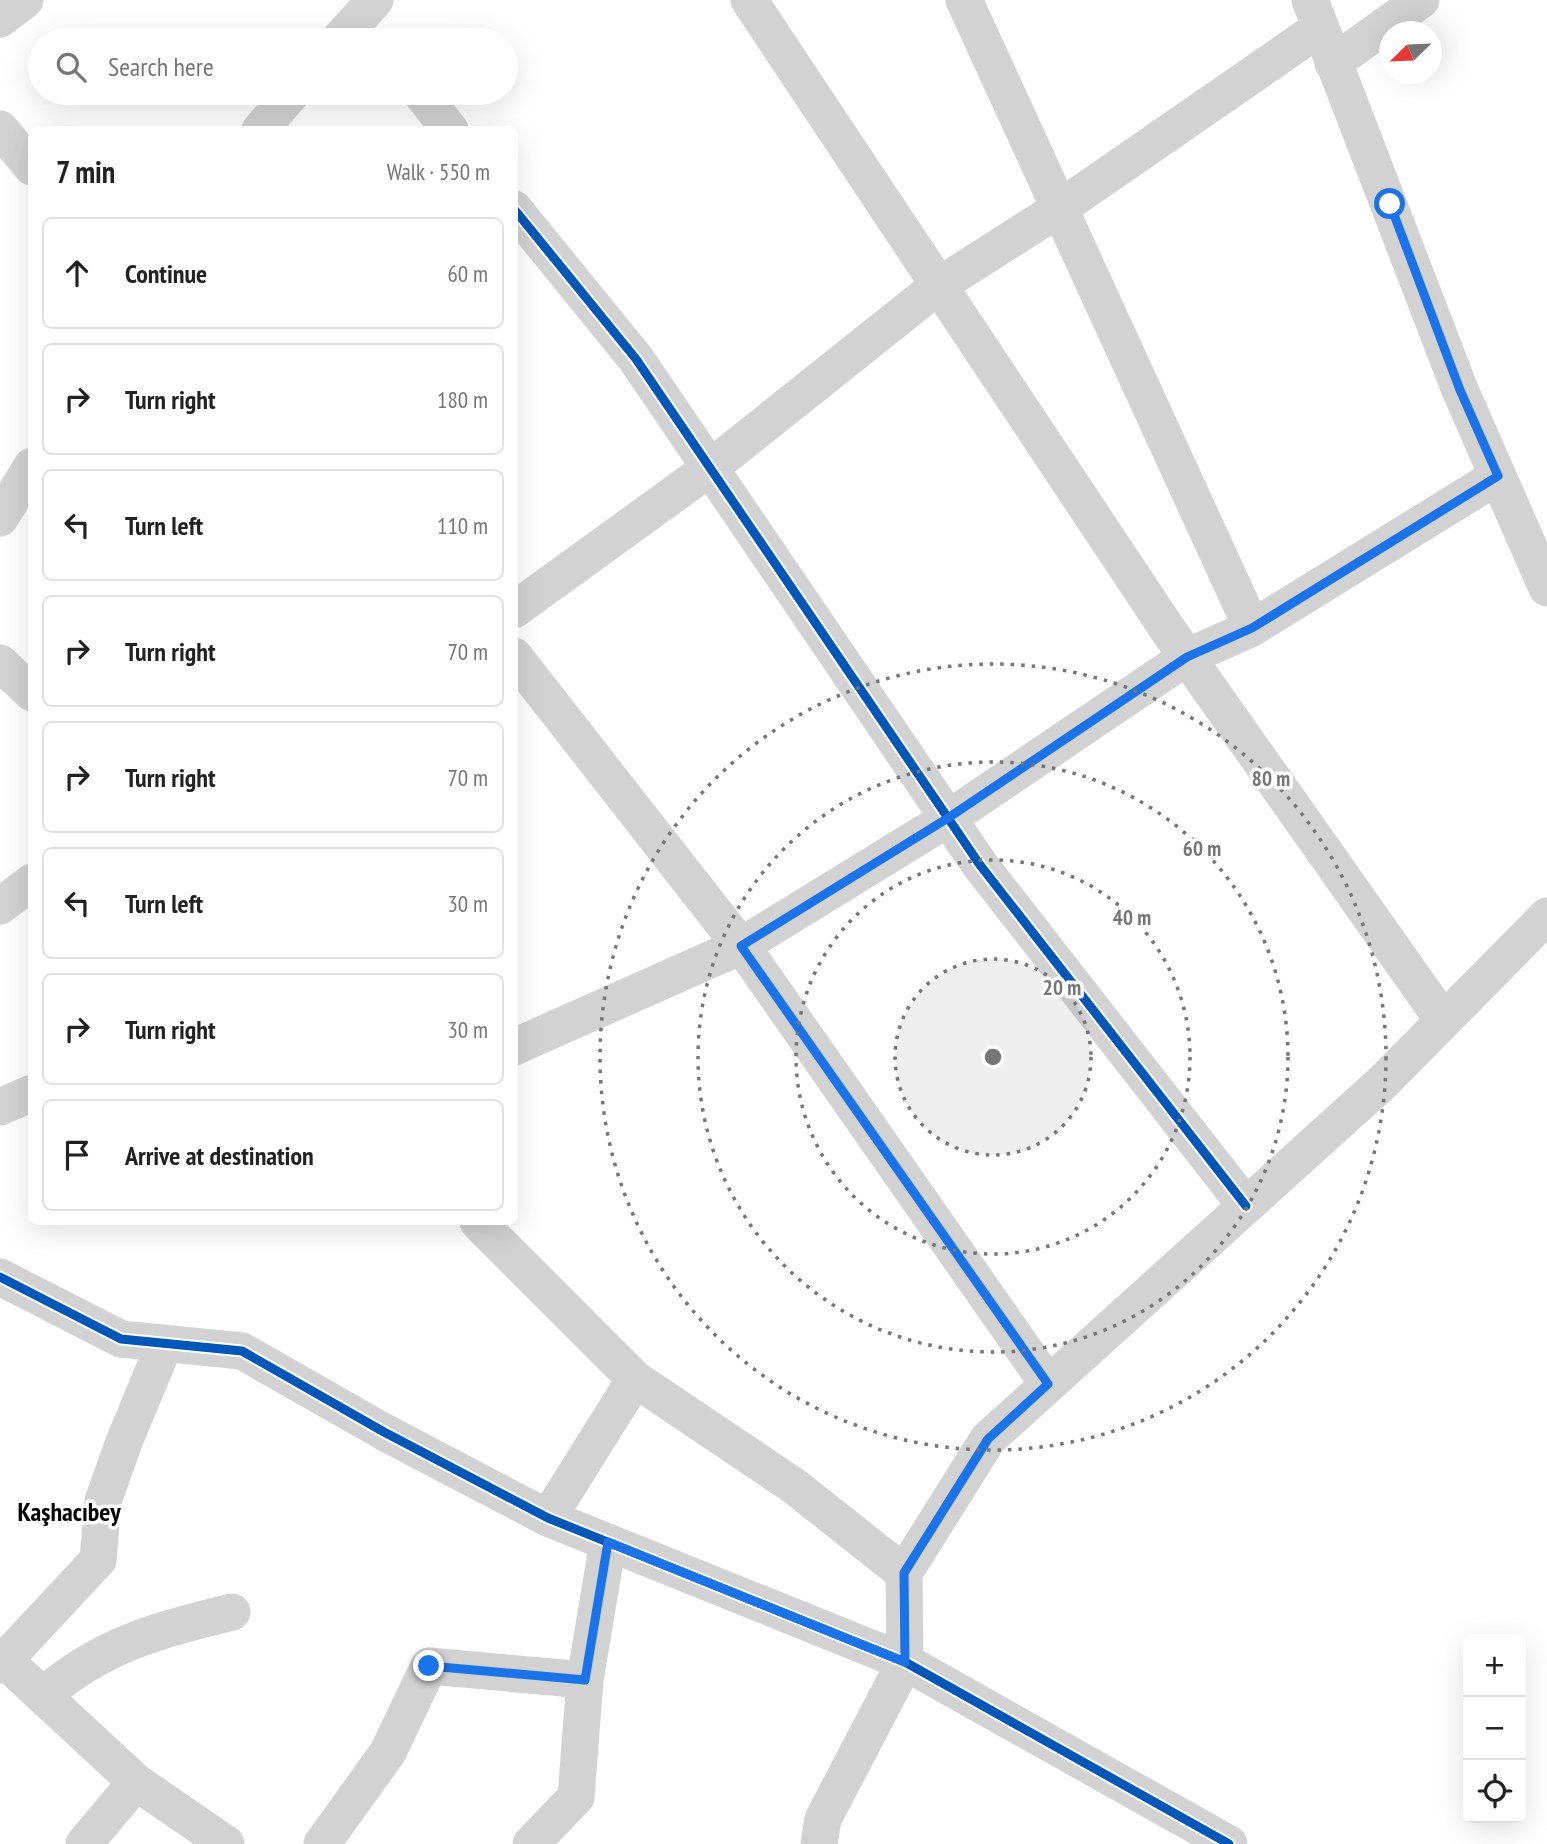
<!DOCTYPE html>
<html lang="en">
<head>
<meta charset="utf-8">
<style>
	body { margin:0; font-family:"PT Sans Narrow",sans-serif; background:#f6f6f6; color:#222 }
	.controls { position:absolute; right:21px; bottom:21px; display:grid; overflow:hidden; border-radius:10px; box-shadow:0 7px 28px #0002 }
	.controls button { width:63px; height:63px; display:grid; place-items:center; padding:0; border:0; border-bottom:2px solid #e0e0e0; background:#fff; color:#222; font:35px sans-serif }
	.compass { position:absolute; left:1379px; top:21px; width:63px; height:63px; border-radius:50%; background:#fff; box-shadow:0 7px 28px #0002; rotate:247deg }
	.stop { position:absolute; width:21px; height:21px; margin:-16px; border:5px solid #1a73e8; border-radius:50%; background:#fff }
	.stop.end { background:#1a73e8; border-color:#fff; box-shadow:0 2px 7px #0008 }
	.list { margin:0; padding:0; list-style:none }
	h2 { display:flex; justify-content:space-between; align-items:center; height:91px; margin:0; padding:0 28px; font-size:30px }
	h2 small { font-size:23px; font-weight:400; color:#767676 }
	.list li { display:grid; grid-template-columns:46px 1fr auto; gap:21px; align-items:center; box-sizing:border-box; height:112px; margin:0 14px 14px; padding:0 14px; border:2px solid #e0e0e0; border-radius:10px }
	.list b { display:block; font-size:26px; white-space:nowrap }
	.list em { font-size:23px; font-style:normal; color:#767676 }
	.icon { flex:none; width:38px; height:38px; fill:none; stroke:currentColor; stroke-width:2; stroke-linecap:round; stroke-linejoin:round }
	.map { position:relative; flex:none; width:1547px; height:1844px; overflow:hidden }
	.search { position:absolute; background:#fff; box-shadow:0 7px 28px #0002; left:28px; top:28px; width:490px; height:77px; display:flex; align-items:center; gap:18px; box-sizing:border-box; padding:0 24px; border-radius:38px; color:#767676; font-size:26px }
	.panel { position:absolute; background:#fff; box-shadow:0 7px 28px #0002; left:28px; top:126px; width:490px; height:1099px; border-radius:10px }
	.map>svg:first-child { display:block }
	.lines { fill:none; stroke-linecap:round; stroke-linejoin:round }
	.minor { stroke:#d2d2d2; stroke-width:37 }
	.cycleway-casing { stroke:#fff; stroke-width:13 }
	.cycleway { stroke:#0057b8; stroke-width:9 }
	.route { stroke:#1a73e8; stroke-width:9 }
	.ring { fill:none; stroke:#767676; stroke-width:3.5; stroke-dasharray:3.5 7 }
	.labels { text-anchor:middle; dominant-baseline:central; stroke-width:7; stroke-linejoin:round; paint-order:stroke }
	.district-label { font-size:26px; font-weight:bold; fill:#000; stroke:#fff }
	.centre { fill:#767676; stroke:#fff; stroke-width:3.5 }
	.ring-label { font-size:21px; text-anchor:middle; font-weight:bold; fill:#767676; stroke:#fff; stroke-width:7; stroke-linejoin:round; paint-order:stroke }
</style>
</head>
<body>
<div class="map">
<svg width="1547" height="1844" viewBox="0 0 1547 1844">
	<rect width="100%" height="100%" fill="#fff"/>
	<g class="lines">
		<path class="minor" d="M749 0 1168 630 1443 1020
			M964 0 1252 628
			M1310 0 1460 390 1547 588
			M0 19 25 0
			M339 40 375 0
			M1333 63 1421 0
			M421 93 450 130
			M0 129 32 167
			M260 130 292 93
			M514 209 636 359 980 865 1246 1206
			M0 518 32 466
			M514 610 710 468 938 286 1057 210 1320 28
			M514 656 751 959 1048 1384
			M0 663 32 693
			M0 906 32 882
			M514 1047 741 946 949 818 1187 657 1252 628 1498 476
			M0 1107 32 1093
			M478 1222 635 1379 794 1486 904 1573
			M0 1277 121 1339 242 1351 384 1432 548 1518 905 1662 1229 1844
			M548 1518 635 1379
			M0 1656 136 1782 226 1844
			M0 1665 98 1560 103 1501 124 1442 165 1343
			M45 1694C103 1644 159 1630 232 1612
			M84 1844 136 1782
			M322 1844 388 1752 429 1666 585 1680
			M531 1844 576 1797 585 1680 608 1542
			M819 1844 823 1819 905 1662 904 1573 988 1439 1383 1082 1547 916"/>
		<defs>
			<path id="cycleway" d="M514 209 636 359 980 865 1246 1206
				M0 1277 121 1339 242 1351 384 1432 548 1518 905 1662 1229 1844"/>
		</defs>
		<use href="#cycleway" class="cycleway-casing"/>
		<use href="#cycleway" class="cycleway"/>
	</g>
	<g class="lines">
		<path class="route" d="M429 1666 585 1680 608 1542 905 1662 904 1573 988 1439 1048 1384 741 946 948 818 1187 657 1252 628 1498 476 1460 390 1390 204"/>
	</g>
	<circle cx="993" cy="1057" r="98" fill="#767676" fill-opacity=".12"/>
	<g class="ring">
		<circle cx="993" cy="1057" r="98"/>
		<circle cx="993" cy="1057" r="197"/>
		<circle cx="993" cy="1057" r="295"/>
		<circle cx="993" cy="1057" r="393"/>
	</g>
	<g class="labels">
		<g class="district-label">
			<text x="69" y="1511">Kaşhacıbey</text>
		</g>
	</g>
	<circle cx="993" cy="1057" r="10" class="centre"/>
	<g class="ring-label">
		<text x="1271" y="786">80 m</text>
		<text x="1202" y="856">60 m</text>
		<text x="1132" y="925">40 m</text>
		<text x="1062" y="995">20 m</text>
	</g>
</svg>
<div class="controls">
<button>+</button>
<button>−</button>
<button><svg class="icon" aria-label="locate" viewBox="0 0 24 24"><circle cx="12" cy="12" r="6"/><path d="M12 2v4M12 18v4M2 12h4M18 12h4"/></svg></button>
</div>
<svg class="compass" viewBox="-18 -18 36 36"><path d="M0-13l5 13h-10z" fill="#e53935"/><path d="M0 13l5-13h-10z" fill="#767676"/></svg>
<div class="stop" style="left:1390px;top:204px"></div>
<div class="stop end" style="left:429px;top:1666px"></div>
<div class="search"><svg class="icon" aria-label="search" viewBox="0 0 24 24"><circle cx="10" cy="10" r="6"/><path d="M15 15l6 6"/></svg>Search here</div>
<section class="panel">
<h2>7 min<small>Walk · 550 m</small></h2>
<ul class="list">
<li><svg class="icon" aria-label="ahead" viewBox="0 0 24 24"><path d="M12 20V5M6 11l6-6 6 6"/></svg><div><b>Continue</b></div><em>60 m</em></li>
<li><svg class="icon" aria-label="right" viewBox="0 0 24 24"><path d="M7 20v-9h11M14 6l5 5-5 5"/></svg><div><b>Turn right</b></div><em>180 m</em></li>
<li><svg class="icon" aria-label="left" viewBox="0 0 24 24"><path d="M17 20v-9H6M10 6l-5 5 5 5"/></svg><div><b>Turn left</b></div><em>110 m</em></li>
<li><svg class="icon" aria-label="right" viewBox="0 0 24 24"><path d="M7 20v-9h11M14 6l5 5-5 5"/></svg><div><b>Turn right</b></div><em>70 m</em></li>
<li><svg class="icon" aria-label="right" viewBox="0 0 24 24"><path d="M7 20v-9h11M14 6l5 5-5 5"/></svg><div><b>Turn right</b></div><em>70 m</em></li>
<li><svg class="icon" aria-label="left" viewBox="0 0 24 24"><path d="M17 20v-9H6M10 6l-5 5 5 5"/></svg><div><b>Turn left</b></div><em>30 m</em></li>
<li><svg class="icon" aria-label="right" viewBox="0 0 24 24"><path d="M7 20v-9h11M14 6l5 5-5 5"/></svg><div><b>Turn right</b></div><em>30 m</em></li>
<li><svg class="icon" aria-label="arrive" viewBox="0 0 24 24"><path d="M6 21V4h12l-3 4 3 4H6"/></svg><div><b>Arrive at destination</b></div></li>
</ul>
</section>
</div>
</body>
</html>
